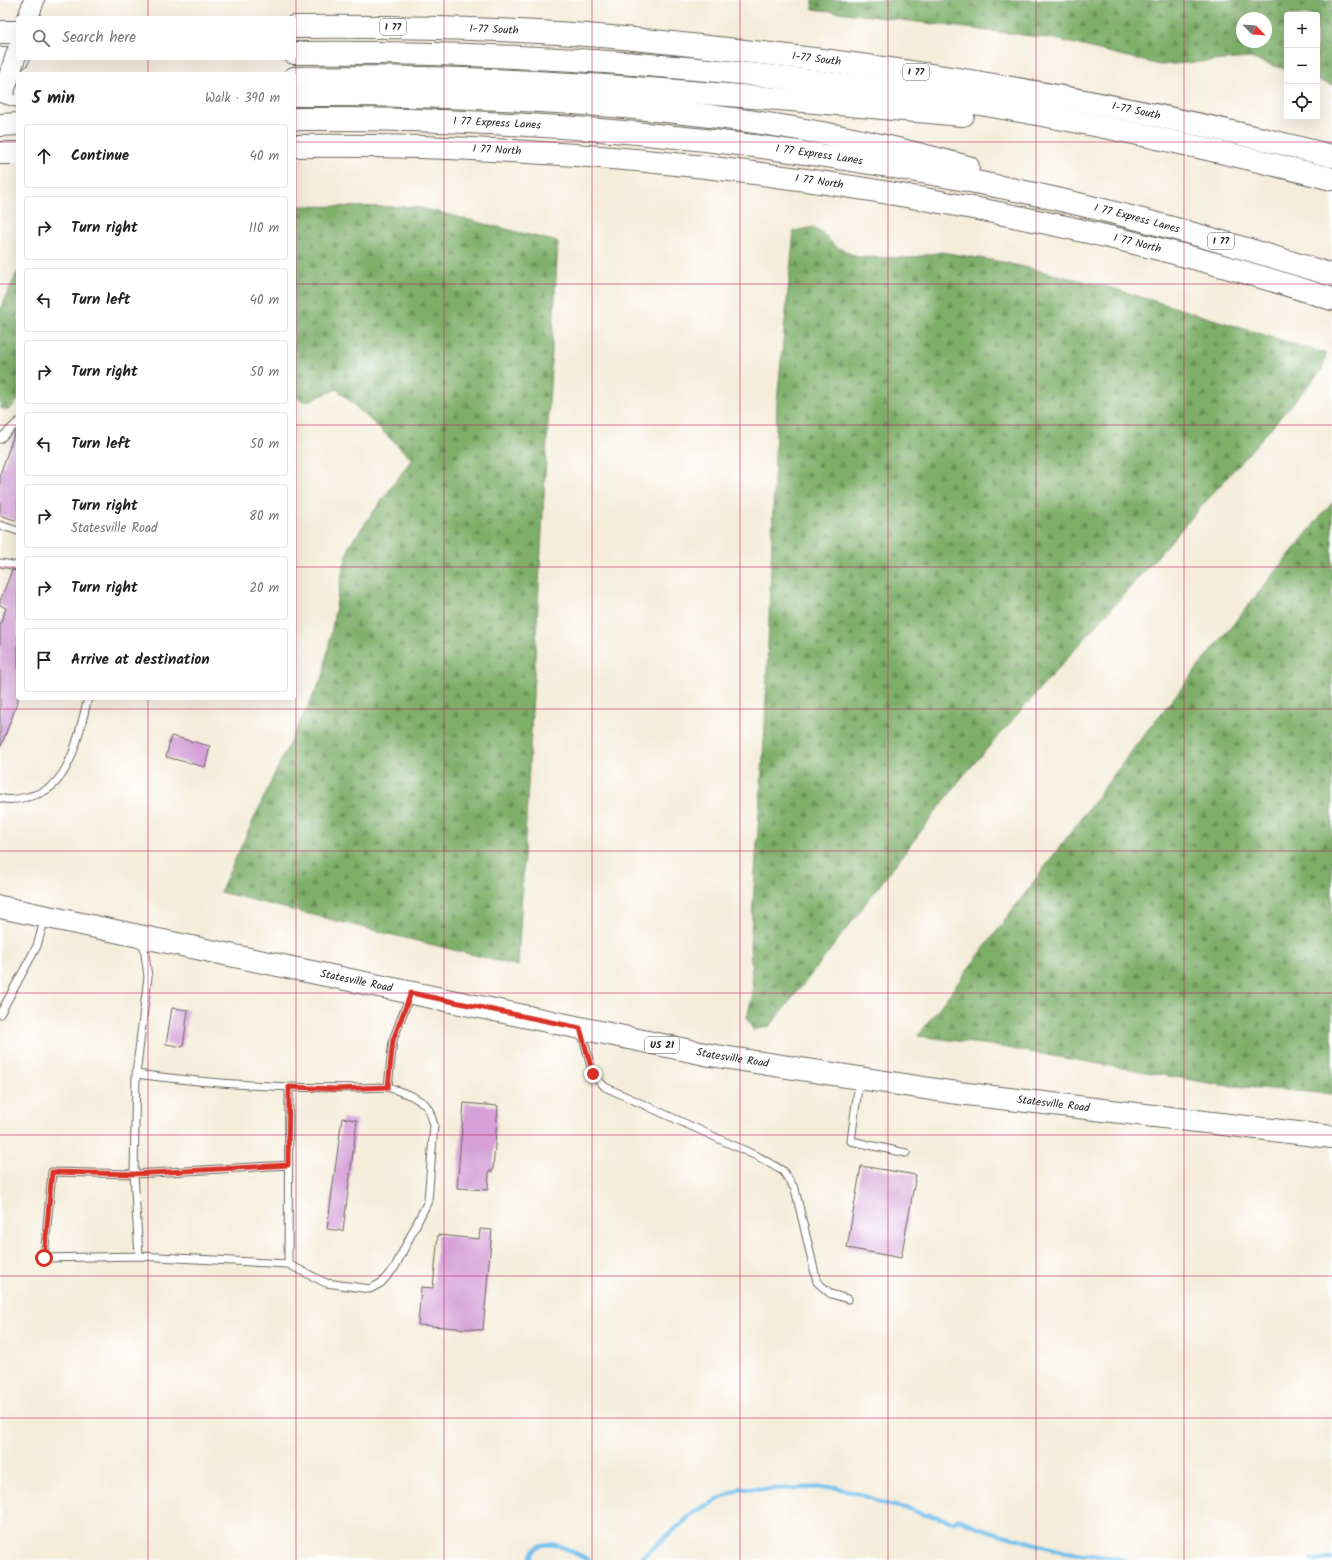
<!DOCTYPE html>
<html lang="en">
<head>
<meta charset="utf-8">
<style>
	body { margin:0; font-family:Kalam,sans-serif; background:#f6f6f6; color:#222 }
	.controls { position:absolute; right:12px; top:12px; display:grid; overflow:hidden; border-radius:4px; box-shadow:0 4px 16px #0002 }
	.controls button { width:36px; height:36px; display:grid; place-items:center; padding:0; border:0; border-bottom:1px solid #e0e0e0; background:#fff; color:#222; font:20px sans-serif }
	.compass { position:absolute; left:1236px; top:12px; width:36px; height:36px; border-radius:50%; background:#fff; box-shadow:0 4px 16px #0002; rotate:115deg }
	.stop { position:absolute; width:12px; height:12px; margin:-9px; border:3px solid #d93025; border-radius:50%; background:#fff }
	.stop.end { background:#d93025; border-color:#fff; box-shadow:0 1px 4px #0008 }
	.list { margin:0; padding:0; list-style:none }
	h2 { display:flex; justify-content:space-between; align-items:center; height:52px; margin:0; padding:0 16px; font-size:17px }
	h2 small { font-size:13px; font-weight:400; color:#767676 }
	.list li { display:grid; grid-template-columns:26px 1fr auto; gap:12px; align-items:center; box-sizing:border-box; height:64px; margin:0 8px 8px; padding:0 8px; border:1px solid #e0e0e0; border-radius:4px }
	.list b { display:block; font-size:15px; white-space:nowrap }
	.list p { margin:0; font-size:13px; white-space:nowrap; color:#767676 }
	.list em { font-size:13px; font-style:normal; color:#767676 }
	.icon { flex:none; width:22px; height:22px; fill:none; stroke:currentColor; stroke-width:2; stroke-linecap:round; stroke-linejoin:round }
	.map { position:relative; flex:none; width:1332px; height:1560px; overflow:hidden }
	.search { position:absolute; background:#fff; box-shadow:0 4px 16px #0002; left:16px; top:16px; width:280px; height:44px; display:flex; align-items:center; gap:10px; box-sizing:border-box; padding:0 14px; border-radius:4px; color:#767676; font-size:15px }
	.panel { position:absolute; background:#fff; box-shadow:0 4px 16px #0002; left:16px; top:72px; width:280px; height:628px; border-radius:4px }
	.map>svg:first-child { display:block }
	.forest { fill:url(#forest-firs); stroke:#4d6642; fill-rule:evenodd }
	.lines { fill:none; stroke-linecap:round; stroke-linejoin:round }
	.stream { stroke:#72bfec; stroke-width:4.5 }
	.building { fill:#d5a1d8 }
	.service-casing { stroke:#68655e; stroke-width:9 }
	.secondary-casing { stroke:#68655e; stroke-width:22 }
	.primary-casing { stroke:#68655e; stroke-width:24 }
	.motorway-casing { stroke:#68655e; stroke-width:24 }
	.service { stroke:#fff; stroke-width:7 }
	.secondary { stroke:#fff; stroke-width:20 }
	.primary { stroke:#fff; stroke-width:22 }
	.motorway { stroke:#fff; stroke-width:22 }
	.secondary-bridge-casing { stroke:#68655e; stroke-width:22; stroke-linecap:butt }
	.secondary-bridge { stroke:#fff; stroke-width:20 }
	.route { stroke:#d93025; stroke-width:5 }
	.grid { fill:none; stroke:#c2185b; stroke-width:1; stroke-opacity:0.55 }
	.labels { text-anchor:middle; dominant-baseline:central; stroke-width:3; stroke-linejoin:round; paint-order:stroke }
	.shield { fill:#fff; stroke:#606060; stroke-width:1 }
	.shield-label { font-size:10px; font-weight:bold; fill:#1c1c1c }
	.street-label { font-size:11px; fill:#1c1c1c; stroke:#fff }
</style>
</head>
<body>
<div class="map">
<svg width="1332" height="1560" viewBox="0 0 1332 1560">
	<defs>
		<pattern id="forest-firs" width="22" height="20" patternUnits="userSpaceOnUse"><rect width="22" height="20" fill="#7eaf69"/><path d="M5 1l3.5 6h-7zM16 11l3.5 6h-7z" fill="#668e56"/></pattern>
	</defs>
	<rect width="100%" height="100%" fill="#fff"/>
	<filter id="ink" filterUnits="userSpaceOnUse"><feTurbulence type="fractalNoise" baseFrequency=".025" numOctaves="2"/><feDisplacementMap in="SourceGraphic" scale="8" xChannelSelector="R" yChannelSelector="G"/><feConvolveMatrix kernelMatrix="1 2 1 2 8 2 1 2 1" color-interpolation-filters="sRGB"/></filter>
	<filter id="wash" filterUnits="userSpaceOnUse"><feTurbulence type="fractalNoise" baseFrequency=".012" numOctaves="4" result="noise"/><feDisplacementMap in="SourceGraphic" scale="16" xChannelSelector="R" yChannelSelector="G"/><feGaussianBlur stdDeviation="0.9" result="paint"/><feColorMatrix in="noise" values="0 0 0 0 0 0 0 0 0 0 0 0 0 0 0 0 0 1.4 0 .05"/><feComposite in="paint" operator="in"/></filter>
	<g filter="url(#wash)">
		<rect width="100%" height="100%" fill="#f5edda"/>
		<path class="forest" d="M813 0H1332V85L1317 80V15H1287V70L1250 58 1160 65 1055 39 813 9ZM1242 18H1266V42H1242Z
			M294 206 417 207 558 242 518 966 220 892 284 754 323 676 342 574 350 544 412 459 337 389 306 402 294 396Z
			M813 227 824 235 835 246 857 257 910 258 941 252 1003 262 1112 288 1326 354 1322 370 964 775 824 958 770 1026 753 1030 747 1018 753 992 750 946 765 726 777 402 794 231Z
			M18 271V401L9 410 0 408V309Z
			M1332 502V1094L1221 1085 989 1045 918 1036 1146 732Z"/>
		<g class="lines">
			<path class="stream" d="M529 1560C531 1555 533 1550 538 1547 553 1538 574 1553 588 1560
				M639 1560 696 1511 741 1488 769 1489 834 1487 859 1494 889 1505 910 1509 924 1515H930L954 1522 957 1519 989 1531 1065 1552 1117 1558 1123 1560
				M1312 1560 1332 1558"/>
		</g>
		<g id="blocks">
			<path class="building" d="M18 429V521L0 515V474L15 432Z
				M12 570 18 571V701L1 746H0V625L6 608 0 605V601Z
				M171 736 210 746 205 767 166 757Z
				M172 1008 188 1010 183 1047 166 1044Z
				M464 1103 498 1106 493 1171H489L488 1190 457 1188Z
				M342 1118 357 1120 343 1231 327 1229Z
				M861 1166 916 1175 901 1258 847 1248Z
				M480 1229 492 1230 483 1330 418 1325 421 1287 433 1288 438 1235 479 1239Z"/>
		</g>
	</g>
	<g filter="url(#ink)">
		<use href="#blocks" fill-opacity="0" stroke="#68655e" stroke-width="1"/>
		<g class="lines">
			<defs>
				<path id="service" d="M0 439 18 422
					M0 525 18 531
					M0 563 18 566
					M0 798C9 801 19 799 27 797 36 795 46 791 52 786 74 767 81 724 88 698
					M0 1014 37 946 45 918
					M581 1030 593 1074 605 1087 759 1157 783 1171 795 1189 817 1282 831 1294 848 1299
					M136 1074 148 977 143 939
					M859 1081 851 1141 906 1153
					M289 1165 134 1174 139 1256 288 1264 289 1087
					M139 1256 44 1258 52 1172 134 1174 136 1074C220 1085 303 1090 388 1087L393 1040 410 995
					M288 1264 326 1283 370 1289 381 1283 395 1267 428 1201 434 1125 429 1110 425 1104 412 1096 388 1087"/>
				<path id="secondary" d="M28 18 34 0"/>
				<g id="primary">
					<path id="s1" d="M0 907 710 1055 950 1092 1332 1137"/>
				</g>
				<g id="motorway">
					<path id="s2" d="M294 27C387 26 480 28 573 34 636 38 699 46 762 53 954 74 1144 108 1332 156"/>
					<path d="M0 32H18"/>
					<path d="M294 53C517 51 740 67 961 101 1086 121 1209 148 1332 179"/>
					<path d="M0 58H18"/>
					<path d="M294 78C517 73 741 96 963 115"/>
					<path d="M0 91 18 96"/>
					<path d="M294 95C470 94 655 102 828 134 875 143 921 154 968 167"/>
					<path id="s3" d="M294 119C542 117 788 141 1030 193 1132 215 1233 244 1332 275"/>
					<path d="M0 125 18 124"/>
					<path id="s4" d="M294 146C524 144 753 165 978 209 1098 232 1216 261 1332 299"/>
					<path d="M0 153H18"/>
				</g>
			</defs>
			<use href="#service" class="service-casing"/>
			<use href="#secondary" class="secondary-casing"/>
			<use href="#primary" class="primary-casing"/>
			<use href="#motorway" class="motorway-casing"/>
			<use href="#service" class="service"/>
			<use href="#secondary" class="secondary"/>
			<use href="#primary" class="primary"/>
			<use href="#motorway" class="motorway"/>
			<defs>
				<path id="secondary-bridge" d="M4 92 18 49"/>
			</defs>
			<use href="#secondary-bridge" class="secondary-bridge-casing"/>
			<use href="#secondary-bridge" class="secondary-bridge"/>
		</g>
	</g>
	<g class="lines" filter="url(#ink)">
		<path class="route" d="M44 1258 52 1172 134 1174 288 1165 289 1087 336 1089 388 1087 393 1040 411 993 580 1028 593 1074"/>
	</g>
	<path class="grid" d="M148 0V18M296 0V1560M444 0V1560M592 0V1560M740 0V1560M888 0V1560M1036 0V1560M1184 0V1560M148 58V74M0 142H18M294 142H1332M0 284H18M294 284H1332M0 425H18M294 425H1332M0 567H18M294 567H1332M148 698V1560M0 709H1332M0 851H1332M0 993H1332M0 1135H1332M0 1276H1332M0 1418H1332"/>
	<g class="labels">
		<g class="shield">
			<rect x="380" y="19" width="26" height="16" rx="3"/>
			<rect x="903" y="64" width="26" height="16" rx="3"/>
			<rect x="1208" y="233" width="26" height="16" rx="3"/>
			<rect x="645" y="1037" width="34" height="16" rx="3"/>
		</g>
		<g class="shield-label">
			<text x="393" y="27">I 77</text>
			<text x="916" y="72">I 77</text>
			<text x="1221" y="241">I 77</text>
			<text x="662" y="1045">US 21</text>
		</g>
		<g class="street-label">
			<text stroke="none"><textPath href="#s2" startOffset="200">I-77 South</textPath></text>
			<text stroke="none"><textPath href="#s2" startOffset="524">I-77 South</textPath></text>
			<text stroke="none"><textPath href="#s2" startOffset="848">I-77 South</textPath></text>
			<text stroke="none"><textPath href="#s3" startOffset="203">I 77 Express Lanes</textPath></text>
			<text stroke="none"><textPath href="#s4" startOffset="203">I 77 North</textPath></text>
			<text stroke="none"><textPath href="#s3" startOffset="527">I 77 Express Lanes</textPath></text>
			<text stroke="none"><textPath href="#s4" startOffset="527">I 77 North</textPath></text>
			<text stroke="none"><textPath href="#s3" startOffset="851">I 77 Express Lanes</textPath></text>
			<text stroke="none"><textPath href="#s4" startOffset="851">I 77 North</textPath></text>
			<text stroke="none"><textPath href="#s1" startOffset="364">Statesville Road</textPath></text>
			<text stroke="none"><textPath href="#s1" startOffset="748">Statesville Road</textPath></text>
			<text stroke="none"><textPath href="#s1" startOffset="1072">Statesville Road</textPath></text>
		</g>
	</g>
</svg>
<div class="controls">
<button>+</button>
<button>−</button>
<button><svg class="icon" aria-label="locate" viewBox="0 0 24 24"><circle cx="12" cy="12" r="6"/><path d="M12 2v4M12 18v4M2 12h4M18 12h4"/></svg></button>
</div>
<svg class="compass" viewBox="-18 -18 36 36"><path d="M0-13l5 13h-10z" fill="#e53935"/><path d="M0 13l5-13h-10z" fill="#767676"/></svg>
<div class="stop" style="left:44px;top:1258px"></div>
<div class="stop end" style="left:593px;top:1074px"></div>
<div class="search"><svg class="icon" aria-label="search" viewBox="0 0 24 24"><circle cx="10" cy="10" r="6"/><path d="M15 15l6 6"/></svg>Search here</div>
<section class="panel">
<h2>5 min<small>Walk · 390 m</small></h2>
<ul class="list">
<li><svg class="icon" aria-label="ahead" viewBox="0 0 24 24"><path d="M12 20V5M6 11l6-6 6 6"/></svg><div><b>Continue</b></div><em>40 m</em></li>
<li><svg class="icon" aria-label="right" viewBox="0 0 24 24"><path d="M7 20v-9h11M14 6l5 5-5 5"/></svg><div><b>Turn right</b></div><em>110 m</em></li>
<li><svg class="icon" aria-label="left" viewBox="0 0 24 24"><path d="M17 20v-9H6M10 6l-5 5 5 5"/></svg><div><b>Turn left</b></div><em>40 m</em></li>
<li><svg class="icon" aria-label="right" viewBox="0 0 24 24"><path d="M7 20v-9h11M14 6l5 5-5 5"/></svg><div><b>Turn right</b></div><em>50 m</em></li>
<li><svg class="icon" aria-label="left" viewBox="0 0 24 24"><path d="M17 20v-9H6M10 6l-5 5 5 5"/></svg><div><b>Turn left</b></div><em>50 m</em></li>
<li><svg class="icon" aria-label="right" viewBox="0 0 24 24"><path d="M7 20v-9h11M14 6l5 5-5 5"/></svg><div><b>Turn right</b><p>Statesville Road</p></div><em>80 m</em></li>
<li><svg class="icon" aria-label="right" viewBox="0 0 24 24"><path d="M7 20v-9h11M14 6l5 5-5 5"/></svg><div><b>Turn right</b></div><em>20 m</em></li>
<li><svg class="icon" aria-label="arrive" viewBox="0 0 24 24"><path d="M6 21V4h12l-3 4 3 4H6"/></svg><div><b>Arrive at destination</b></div></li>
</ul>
</section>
</div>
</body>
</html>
